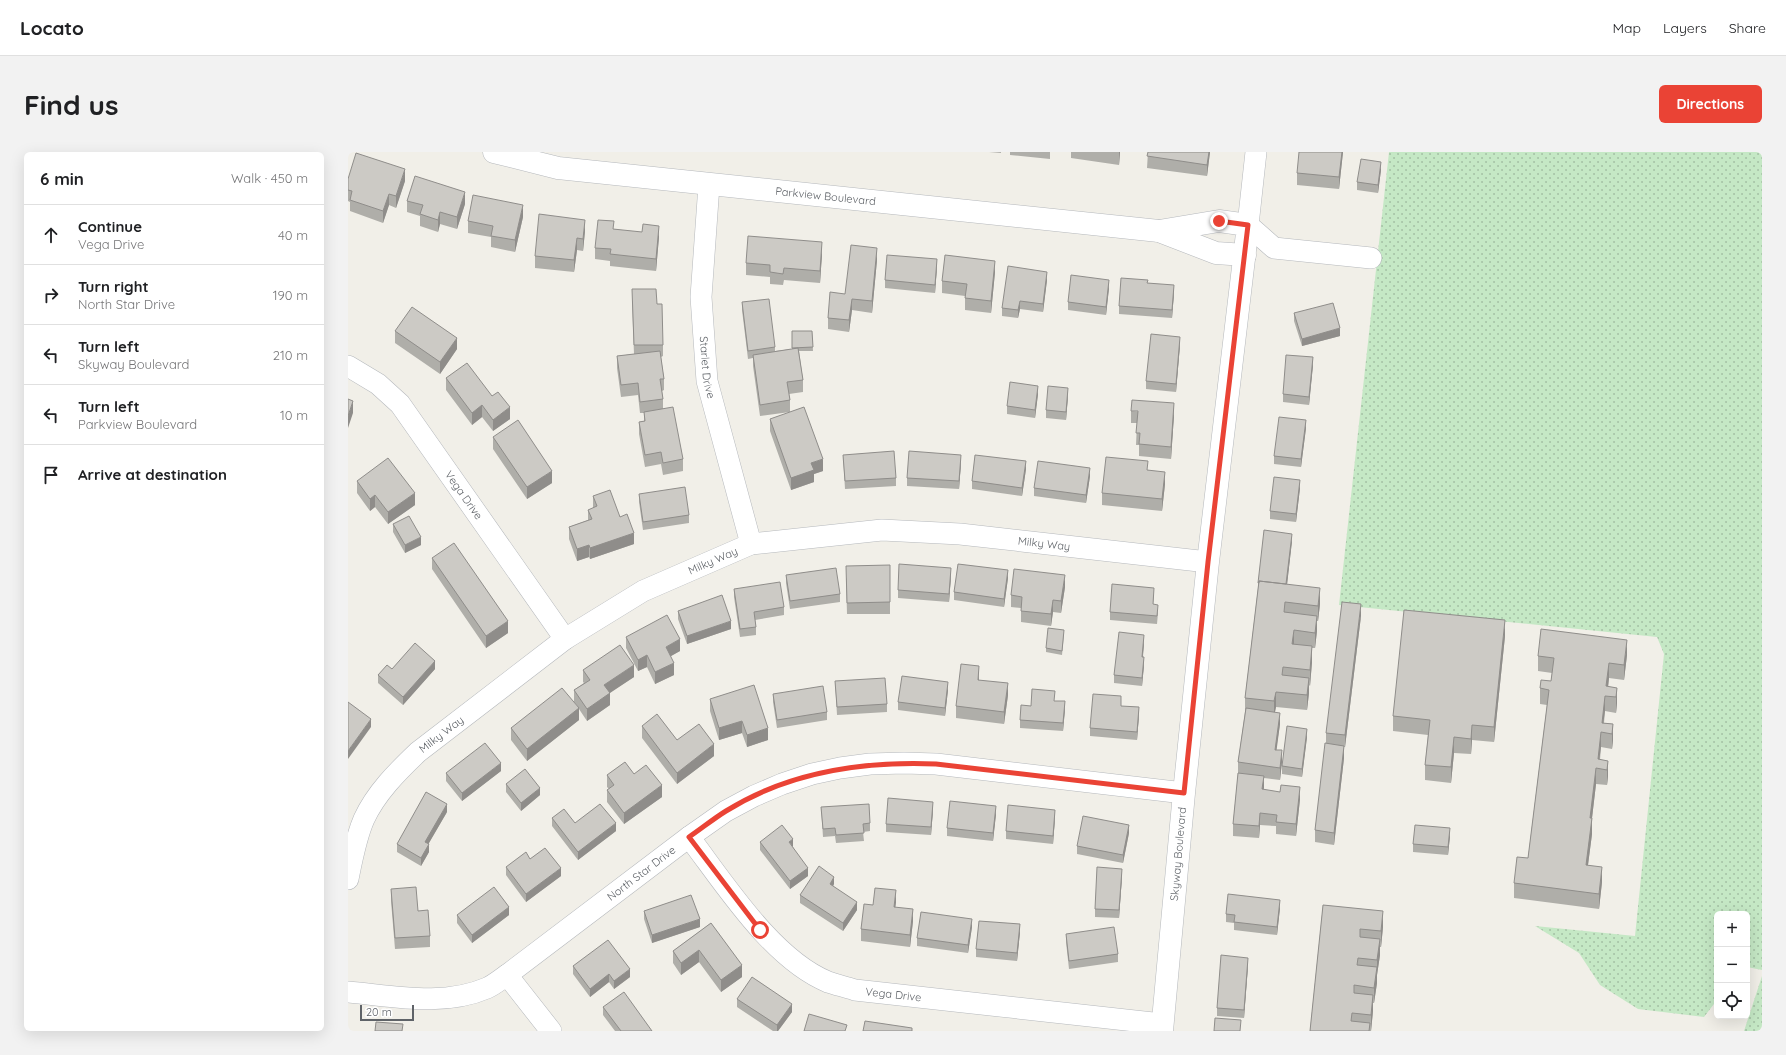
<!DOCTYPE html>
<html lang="en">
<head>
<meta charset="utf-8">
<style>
	body { margin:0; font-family:Quicksand,sans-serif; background:#f2f2f2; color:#202124 }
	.controls { position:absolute; right:12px; bottom:12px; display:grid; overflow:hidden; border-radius:6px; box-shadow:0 4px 16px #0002 }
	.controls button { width:36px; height:36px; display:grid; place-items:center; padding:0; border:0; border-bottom:1px solid #e0e0e0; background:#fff; color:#202124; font:20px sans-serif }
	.scale { position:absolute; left:12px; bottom:10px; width:54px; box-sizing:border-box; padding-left:4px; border:2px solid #5f6368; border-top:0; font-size:11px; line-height:14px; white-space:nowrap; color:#5f6368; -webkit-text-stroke:3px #fff; paint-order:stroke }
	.stop { position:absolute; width:12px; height:12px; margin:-9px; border:3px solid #ea4335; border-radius:50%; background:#fff }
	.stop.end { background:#ea4335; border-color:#fff; box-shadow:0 1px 4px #0008 }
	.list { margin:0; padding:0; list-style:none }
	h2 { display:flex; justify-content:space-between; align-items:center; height:52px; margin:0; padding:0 16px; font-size:17px }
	h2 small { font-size:13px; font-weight:400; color:#757577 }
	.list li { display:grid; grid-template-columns:26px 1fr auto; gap:12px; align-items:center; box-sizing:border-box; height:60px; padding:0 16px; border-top:1px solid #e0e0e0 }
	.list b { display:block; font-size:15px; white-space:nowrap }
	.list p { margin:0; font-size:13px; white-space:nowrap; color:#757577 }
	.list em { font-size:13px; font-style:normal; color:#757577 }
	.icon { flex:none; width:22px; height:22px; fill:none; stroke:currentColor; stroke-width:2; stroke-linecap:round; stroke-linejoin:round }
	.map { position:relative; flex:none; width:1414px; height:879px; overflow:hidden; border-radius:6px }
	header { display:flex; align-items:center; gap:24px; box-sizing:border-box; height:56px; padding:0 20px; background:#fff; border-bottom:1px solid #e0e0e0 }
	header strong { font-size:19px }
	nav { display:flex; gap:22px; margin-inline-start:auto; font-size:14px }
	.intro { display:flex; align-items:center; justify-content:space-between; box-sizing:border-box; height:96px; padding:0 24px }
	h1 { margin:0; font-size:28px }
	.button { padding:10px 18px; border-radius:6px; background:#ea4335; color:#fff; font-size:14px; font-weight:700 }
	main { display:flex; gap:24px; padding:0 24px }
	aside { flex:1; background:#fff; border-radius:6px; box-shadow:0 4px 16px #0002 }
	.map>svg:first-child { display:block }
	.grass { fill:url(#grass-dots) }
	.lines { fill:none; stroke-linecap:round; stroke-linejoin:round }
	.minor-casing { stroke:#b5b8bc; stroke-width:22 }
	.tertiary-casing { stroke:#b5b8bc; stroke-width:23 }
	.minor { stroke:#fff; stroke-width:21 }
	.tertiary { stroke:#fff; stroke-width:22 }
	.wall { fill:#afaea9 }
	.shaded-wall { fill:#8f8d8a }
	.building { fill:#cccac5; stroke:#8f8d8a }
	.route { stroke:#ea4335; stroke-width:5 }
	.labels { text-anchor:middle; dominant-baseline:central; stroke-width:4; stroke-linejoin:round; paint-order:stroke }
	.street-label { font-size:11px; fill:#5f6368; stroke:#fff }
</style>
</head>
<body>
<header>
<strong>Locato</strong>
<nav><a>Map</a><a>Layers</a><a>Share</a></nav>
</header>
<div class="intro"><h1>Find us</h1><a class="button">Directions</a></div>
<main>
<aside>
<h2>6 min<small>Walk · 450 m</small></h2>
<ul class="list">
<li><svg class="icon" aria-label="ahead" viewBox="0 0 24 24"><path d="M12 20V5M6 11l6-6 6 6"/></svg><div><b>Continue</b><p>Vega Drive</p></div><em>40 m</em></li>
<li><svg class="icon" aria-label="right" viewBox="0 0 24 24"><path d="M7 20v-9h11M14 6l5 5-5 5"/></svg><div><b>Turn right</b><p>North Star Drive</p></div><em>190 m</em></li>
<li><svg class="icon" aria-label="left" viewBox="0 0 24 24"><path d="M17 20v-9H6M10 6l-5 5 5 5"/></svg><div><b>Turn left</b><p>Skyway Boulevard</p></div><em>210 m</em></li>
<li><svg class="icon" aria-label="left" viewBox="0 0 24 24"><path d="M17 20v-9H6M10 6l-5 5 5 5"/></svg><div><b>Turn left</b><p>Parkview Boulevard</p></div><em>10 m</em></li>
<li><svg class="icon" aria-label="arrive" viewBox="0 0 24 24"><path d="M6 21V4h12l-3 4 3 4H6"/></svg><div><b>Arrive at destination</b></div></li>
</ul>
</aside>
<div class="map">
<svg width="1414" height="879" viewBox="0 0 1414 879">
	<defs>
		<pattern id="grass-dots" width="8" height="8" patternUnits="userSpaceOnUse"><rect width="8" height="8" fill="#c5e8c5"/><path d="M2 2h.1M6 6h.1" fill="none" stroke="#a3c0a4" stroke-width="1.8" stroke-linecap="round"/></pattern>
	</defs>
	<rect width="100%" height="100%" fill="#f1efe8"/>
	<path class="grass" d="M1041 0H1414V818L1399 815V762H1369V848L1356 865 1290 857 1252 833 1231 801 1187 774 1287 784 1316 502 1309 485 991 453Z
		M1414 824V879H1396Z"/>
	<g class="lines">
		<defs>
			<g id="minor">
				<path d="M908 0 900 73 926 96 1023 106"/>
				<path id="s1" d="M361 33 353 145 359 229 403 392"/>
				<path id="s2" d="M0 214 30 232 52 252 217 487"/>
				<path id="s3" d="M341 685C377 732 424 807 480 830 489 833 498 835 507 838L814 872"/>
				<path id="s4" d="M0 727C4 707 8 685 16 667 28 641 49 620 70 600L217 487 295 439 403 392 534 378 612 382 860 410"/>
				<path d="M159 823 203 879"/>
				<path id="s5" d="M0 840C46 844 95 855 139 836 146 833 153 827 159 823L341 685 378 659 406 644 434 632 464 622 492 616 522 612 556 611 588 612 836 641"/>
			</g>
			<g id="tertiary">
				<path id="s6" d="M146 0 210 16 811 79 868 101 897 103"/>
				<path d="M811 79 871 69 900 73 860 410 836 641 814 879"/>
			</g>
		</defs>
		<use href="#minor" class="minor-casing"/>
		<use href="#tertiary" class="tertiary-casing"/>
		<use href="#minor" class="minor"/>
		<use href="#tertiary" class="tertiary"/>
	</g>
	<path class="wall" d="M641 0H653V1Z
		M662 0H702V7L662 3Z
		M723 0H772L771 13 723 6Z
		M800 0H862L859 24 799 16Z
		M995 0 991 37 949 33V21Z
		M1033 18 1030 41 1009 38V30Z
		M0 27 57 29 48 56 41 53 35 71 2 59V50L0 49Z
		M59 49 117 52 109 77 92 72 90 80 72 74V64L59 60Z
		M175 65 167 100 143 95V85L120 81V69Z
		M266 77 311 85 308 119 262 114V109L247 107V96Z
		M237 79 235 99 229 98 226 120 187 116V104Z
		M474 102 472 131 436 128 435 133 422 132V125L398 123V111Z
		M529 108 524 161 504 158 501 180 480 177V166L497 142Z
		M589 115 587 141 537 136V128Z
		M647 120 643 161 617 158V144L594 141V129Z
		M699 128 695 160 672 157 670 166 654 164V156Z
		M800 131 826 141 824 166 771 162V154Z
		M761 136 758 163 720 158V150Z
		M284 149 309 152 315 193V204L313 205 316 227V238L314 239 315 247V257L335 307V319L315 323 313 312 297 315 291 282V270L296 269V261H292L290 243 273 245 269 216V204L286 202Z
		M394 150 427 195V199L444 197V179H464L465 199H451L455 228V240L441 242 442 248V260L412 264 405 214V206L400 207 394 158Z
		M946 161 992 184 954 194 946 169Z
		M47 179 109 197 92 222 47 191Z
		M832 193 828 240 798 237V229Z
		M965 213 961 253 935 250V242Z
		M98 226 144 244 162 267 145 279 134 265 124 273 98 238Z
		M690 242 687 266 659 262V254Z
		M720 244 718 268 698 266V258Z
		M783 259 826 263 823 307 791 304V293H788L789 271H783Z
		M422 267 475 319 466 322V330L443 338 422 279Z
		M958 276 953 315 926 312V304Z
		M145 285 204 331 179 347 145 297Z
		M495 303 548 326V334L497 337Z
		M613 311 611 337 559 334V326Z
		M678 317 674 344 624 337V329Z
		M800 318 817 332 814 359 754 353V341Z
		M742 324 738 351 686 344V336Z
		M9 329 67 353 40 372 27 355 22 359 9 341Z
		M952 336 948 370 922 367V359Z
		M291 342 341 363V371L295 378 291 350Z
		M245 344 272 365 286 392 242 407 241 405 229 409 221 387V375L240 368V358L245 356Z
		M45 372 73 393 57 401 45 380Z
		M944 389 939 432 972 452 970 469H969V479L967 496H964V510L962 534 961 533V541L959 558 928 555 927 560 932 572 928 598 934 610 932 628 916 626 915 638 952 647 948 684 928 682V674L912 673 911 686 885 684V672L890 622V610L897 560V546L910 436V431Z
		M84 406 160 481 138 496 84 417Z
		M438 423 492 442V450L442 457 438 431Z
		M603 424 601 450 550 446V438Z
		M498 426 542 450V462H499Z
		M660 426 656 455 606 448V440Z
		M717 435 713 461 705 460 703 474 673 470V456L663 455V443Z
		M386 437 436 455V463L407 468 408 475V483L392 485 386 445Z
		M806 444 805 452 810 461 809 472 762 468V460Z
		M330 459 383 477 339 492 330 467Z
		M1013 464 997 595H996V606L986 693 967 690V678L978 592V581Z
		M716 482 714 503 698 500V496Z
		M1157 484 1146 590 1124 588 1123 602 1106 601 1103 631 1077 628V613L1080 583 1045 579V564Z
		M278 485 332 499 322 504 326 523 307 532 299 515 290 519 278 496Z
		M796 491 795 505 796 513 794 534 766 531V523Z
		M1279 503 1276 528 1261 526 1260 535 1269 536V551L1268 561 1257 559 1256 571 1265 572V588L1264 597 1253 595 1252 608 1260 609V624L1259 633 1248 632 1244 666V682L1240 713 1254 730 1251 757 1166 746V731L1180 706 1199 553 1192 552V536L1203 529 1204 521 1190 519V504Z
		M44 517H87L55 553 30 531V523Z
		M235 518 286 525 261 541 262 553 239 569 231 557V568L179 609 163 588V576L231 556 226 550V538L236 531 235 530Z
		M631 526V528L660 543 656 572 608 566V554Z
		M487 529 539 552V560L489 563Z
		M600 538 597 564 550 558V550Z
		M425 542 479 560V568L429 576 425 550Z
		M362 547 420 588 399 595 394 581 371 588 362 559Z
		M706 549 717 557 715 579 672 576V568L683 554Z
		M791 563 789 588 742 584V576Z
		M294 574 329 588 366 604 329 632 294 586Z
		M959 585 954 625 934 622V614Z
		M153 619 114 649 98 629V621Z
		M286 622 314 645 276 672 259 650V638L261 637 259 635V623Z
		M158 632 192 643 173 659 158 640Z
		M473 655 522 671V679L515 680 516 689 488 691 487 684 475 685Z
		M585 658 583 683 538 680V672Z
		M99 660 80 692 81 700 73 714 49 700V692Z
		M648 662 645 689 599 684V676Z
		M204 666 227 671 268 679 230 708 204 674Z
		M707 666 705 692 658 687V679Z
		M781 681 775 711 729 702V694Z
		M1102 684 1100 703 1065 700V692Z
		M412 690 445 695 460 724 442 737 412 698Z
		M182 707 213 724 178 750 158 723V715Z
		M774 725 771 766 747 765V757Z
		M486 732 485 734 509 758 495 779 452 751V743Z
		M43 737 82 784V795L47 797 43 749Z
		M548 750 547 755 565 769 562 795 513 789V777L525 753Z
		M975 753 1035 775 1033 795H1032V803L1029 823V831L1026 851H1025V859L1023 879H962Z
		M932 756 929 783 886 778V771L878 770V762Z
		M296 759 352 775 304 791 296 767Z
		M109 763H161L124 791 109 771Z
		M363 771 394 825 373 840 351 810 333 823 325 811V799Z
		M624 775 620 801 569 794V786Z
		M672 780 669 809 628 805V797Z
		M718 782 770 802V810L721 817 718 790Z
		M225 814 282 825 266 837 261 830 242 845 225 822Z
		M900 814 896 866 869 864V856Z
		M389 847 444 860 430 879H425L389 855Z
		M255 855 304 879H267L255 863Z"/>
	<path class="shaded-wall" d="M771 0H772L771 13Z
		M861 0H862L859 24V13Z
		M994 0H995L991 37V25Z
		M1033 10V18L1030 41V33Z
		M57 17V29L48 56V44Z
		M117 40V52L109 77V65Z
		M41 42V53L35 71V59Z
		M175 53V65L167 100V88Z
		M92 60V72L90 80V68Z
		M237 68V79L235 99V87Z
		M311 74V85L308 119V107Z
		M229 86V98L226 120V108Z
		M474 90V102L472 131V119Z
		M529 96V108L524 161V149Z
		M589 107V115L587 141V133Z
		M647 109V120L643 161V149Z
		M699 120V128L695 160V152Z
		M761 128V136L758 163V155Z
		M826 133V141L824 166V158Z
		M504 147V158L501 180V168Z
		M672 149V157L670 166V158Z
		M992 176V184L954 194V187Z
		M832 185V193L828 240V232Z
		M109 186V197L92 222V210Z
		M965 205V213L961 253V245Z
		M690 234V242L687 266V258Z
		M720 236V244L718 268V260Z
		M5 249V261L0 276V264Z
		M826 251V263L823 307V295Z
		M134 253V265L124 273V261Z
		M162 255V267L145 279V268Z
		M958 268V276L953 315V307Z
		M613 303V311L611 337V329Z
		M475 307V319L466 322V330L443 338V326L463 311Z
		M678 309V317L674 344V336Z
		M742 316V324L738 351V343Z
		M204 319V331L179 347V335Z
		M817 320V332L814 359V347Z
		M952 328V336L948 370V362Z
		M67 341V353L40 372V360Z
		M27 343V355L22 359V347Z
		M286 381V392L242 407V396Z
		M944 382V389L938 442V434Z
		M73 385V393L57 401V393Z
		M241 393V405L229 409V397Z
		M603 416V424L601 450V442Z
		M660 418V426L656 455V447Z
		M717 423V435L713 461V449Z
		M972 436V452L970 469V454Z
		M705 448V460L703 474V462Z
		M1013 452V464L997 595V583Z
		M969 464V479L967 496V481Z
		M1157 468V484L1146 590V575Z
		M160 469V481L138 496V484Z
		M383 469V477L339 492V484Z
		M946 478V494L944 492Z
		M796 483V491L794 513V505Z
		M332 487V499L318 507V495Z
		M1279 488V503L1276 528V513Z
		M964 494V510L962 534V518Z
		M299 503V515L290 519V508Z
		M796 505V513L794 534V526Z
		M87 509V517L55 553V545Z
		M326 511V523L307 532V520Z
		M1261 511V526L1259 544 1258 534Z
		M286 513V525L256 545V533Z
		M631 514V526L630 539V528Z
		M961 526V541L959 558V543Z
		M600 530V538L597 564V556Z
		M660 531V543L656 572V560Z
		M1269 536V551L1268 561V545Z
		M928 540V555L926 564V549Z
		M262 541V553L239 569V557Z
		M1257 544V559L1254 580V571Z
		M717 549V557L715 579V571Z
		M791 555V563L789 588V580Z
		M231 556V568L179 609V597Z
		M932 561V572L927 610V598Z
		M23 567V575L0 607V599Z
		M394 569V581L371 588V576Z
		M1265 572V588L1264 597V582Z
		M1124 573V588L1123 602V587Z
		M420 576V588L399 595V583Z
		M959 577V585L954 625V617Z
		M1253 580V595L1250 617V607Z
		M1106 585V601L1103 631V615Z
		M366 592V604L329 632V621Z
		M996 594V606L986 693V681Z
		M934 598V610L932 628V616Z
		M1260 609V624L1259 633V618Z
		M153 611V619L114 649V641Z
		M1248 616V632L1244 666V682L1238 728V713L1242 666Z
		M916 624V636L914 649V637Z
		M314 633V645L276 672V661Z
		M952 635V647L948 684V672Z
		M192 636V643L173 659V651Z
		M585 650V658L583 683V675Z
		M99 652V660L77 698V690Z
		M648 654V662L645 689V681Z
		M707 658V666L705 692V684Z
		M912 661V673L911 686V674Z
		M268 671V679L230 708V700Z
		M781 673V681L775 711V703Z
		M1102 676V684L1100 703V695Z
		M445 687V695L441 690Z
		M81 692V700L73 714V706Z
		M1254 715V730L1251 757V742Z
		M213 716V724L178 750V742Z
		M460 716V724L442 737V729Z
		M774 717V725L771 766V758Z
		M486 725V732L482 740V732Z
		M548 738V750L546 767V755Z
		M932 748V756L929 783V775Z
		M509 750V758L495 779V771Z
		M161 755V763L124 791V783Z
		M565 757V769L562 795V783Z
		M1035 759V775L1033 795V779Z
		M352 767V775L304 791V783Z
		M624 767V775L620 801V793Z
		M672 772V780L669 809V801Z
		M1032 787V803L1029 823V808Z
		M351 798V810L333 823V811Z
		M900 806V814L896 866V858Z
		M394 813V825L373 840V828Z
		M1029 815V831L1026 851V836Z
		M282 817V825L266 837V829Z
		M261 822V830L242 845V837Z
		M1025 843V859L1023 879V863Z
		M444 852V860L430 879H429V873Z"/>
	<path class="building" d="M800 0H861L859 13 799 4Z
		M951 0H994L991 25 949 21Z
		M8 1 57 17 48 44 41 42 35 59 2 48 4 39 0 38V27Z
		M1013 7 1033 10 1030 33 1009 30Z
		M67 24 117 40 109 65 92 60 90 68 72 62 75 53 59 49Z
		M125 43 175 53 167 88 143 84 145 74 120 69Z
		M191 62 237 68 235 87 229 86 226 108 187 104Z
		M250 68 266 69 265 77 294 80 295 72 311 74 308 107 262 102 263 97 247 96Z
		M400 84 474 90 472 119 436 116 435 122 422 120V113L398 111Z
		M503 93 529 96 524 149 504 147 501 168 480 166 482 140 497 142Z
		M539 103 589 107 587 133 537 128Z
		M597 103 647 109 643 149 617 146 619 132 594 129Z
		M660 114 699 120 695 152 672 149 670 158 654 156Z
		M723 123 761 128 758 155 720 150Z
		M773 126 800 128 799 131 826 133 824 158 771 154Z
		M284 137H308L309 152H314L315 193H286Z
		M421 147 427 195 400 199 394 150Z
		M985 151 992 176 954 187 946 161Z
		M64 155 109 186 92 210 47 179Z
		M444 179H464L465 195 444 196Z
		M803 182 832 185 828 232 798 229Z
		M450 196 455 228 439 230 442 248 412 253 405 203Z
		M312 199 316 227H312L315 247 292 250 290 231 273 233 269 204Z
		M938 203 965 205 961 245 935 242Z
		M119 211 144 244 150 240 162 255 145 268 134 253 124 261 98 226Z
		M662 230 690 234 687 258 659 254Z
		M700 234 720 236 718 260 698 258Z
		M0 247 5 249 0 264Z
		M784 248 826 251 823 295 791 292 792 281H788L790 259H783Z
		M325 255 335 307 315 311 313 300 297 303 291 270 297 269 296 260Z
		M456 255 475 307 463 311 466 318 443 326 422 267Z
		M931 265 958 268 953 307 926 304Z
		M170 268 204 319 179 335 145 285Z
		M546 299 548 326 497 329 495 303Z
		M561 299 613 303 611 329 559 326Z
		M627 303 678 309 674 336 624 329Z
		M758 305 800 309 799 318 817 320 814 347 754 341Z
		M40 306 67 341 40 360 27 343 22 347 9 329Z
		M690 309 742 316 738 343 686 336Z
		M926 325 952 328 948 362 922 359Z
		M337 335 341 363 295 370 291 342Z
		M262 338 272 365 279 362 286 381 242 396 241 393 229 397 221 375 244 367 240 358 249 354 245 344Z
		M61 364 73 385 57 393 45 372Z
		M916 378 944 382 938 432 911 429V431H910Z
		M106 391 160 469 138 484 84 406Z
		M551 412 603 416 601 442 550 438Z
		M610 412 660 418 656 447 606 440Z
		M542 413V450L499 451 498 414Z
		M488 416 492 442 442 449 438 423Z
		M666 417 717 423 713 449 705 448 703 462 673 459 674 445 663 443Z
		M911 429 972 436 970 454 937 450 936 460 969 464 967 481 946 478 944 492 964 494 962 518 935 515 934 523 961 526 959 543 928 540 926 549 897 546Z
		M432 430 436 455 406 460 408 475 392 477 386 437Z
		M764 432 806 436 805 452 810 453 809 464 762 460Z
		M374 443 383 469 339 484 330 459Z
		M994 450 1013 452 997 583 978 581Z
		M1056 458 1157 468 1146 575 1124 573 1123 587 1106 585 1103 615 1077 613 1082 568 1045 564Z
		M319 463 332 487 318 495 326 511 307 520 299 503 290 508 278 485Z
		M700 476 716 478 714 499 698 496Z
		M1193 477 1279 488 1276 513 1261 511 1258 534 1269 536 1268 545 1257 544 1254 571 1265 572 1264 582 1253 580 1250 607 1260 609 1259 618 1248 616 1242 666H1244L1238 713 1254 715 1251 742 1166 731 1169 705 1180 706 1201 538 1192 536 1193 528 1203 529 1206 506 1190 504Z
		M771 480 796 483 794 505H796L794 526 766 523Z
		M67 491 87 509 55 545 30 523 39 513 44 517Z
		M272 493 286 513 256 533 262 541 239 557 226 538 242 528 235 518Z
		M613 512 631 514 630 528 660 531 656 560 608 554Z
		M554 524 600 530 597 556 550 550Z
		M537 526 539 552 489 555 487 529Z
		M406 533 420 576 399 583 394 569 371 576 362 547Z
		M475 534 479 560 429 568 425 542Z
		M214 536 231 556 179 597 163 576Z
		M684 537 707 539 706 549H717L715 571 672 568 673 553 683 554Z
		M745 542 773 544V554L791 555 789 580 742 576Z
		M0 550 23 567 0 599Z
		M898 556 932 561 927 598H934L932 616 890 610Z
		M309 562 329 588 351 572 366 592 329 621 294 574Z
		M939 574 959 577 954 617 934 614Z
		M137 591 153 611 114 641 98 621Z
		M977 591 996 594 986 681 967 678Z
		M277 610 286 622 298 613 314 633 276 661 259 638 266 633 259 623Z
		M177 617 192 636 173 651 158 632Z
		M890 621 916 624 914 637 932 640 933 633 952 635 948 672 928 670 929 663 912 661 911 674 885 672Z
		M78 640 99 652 77 690 81 692 73 706 49 692Z
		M540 646 585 650 583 675 538 672Z
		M602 649 648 654 645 681 599 676Z
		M252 652 268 671 230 700 204 666 216 657 227 671Z
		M521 652 522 671 515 672 516 681 488 683 487 676 475 677 473 655Z
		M660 653 707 658 705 684 658 679Z
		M735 664 781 673 775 703 729 694Z
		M434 673 445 687 441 690 460 716 442 729 412 690Z
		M1067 673 1102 676 1100 695 1065 692Z
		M197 696 213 716 178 742 158 715 178 700 182 707Z
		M471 714 486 725 482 732 509 750 495 771 452 743Z
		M749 715 774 717 771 758 747 757Z
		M68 735 70 759 80 758 82 784 47 786 43 737Z
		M146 735 161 755 124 783 109 763Z
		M527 736 548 738 546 755 565 757 562 783 513 777 516 752 525 753Z
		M880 742 932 748 929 775 886 770 887 763 878 762Z
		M343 743 352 767 304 783 296 759Z
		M975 753 1035 759 1033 779 1012 777V785L1032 787 1029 808 1010 806 1009 813 1029 815 1026 836 1006 833V841L1025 843 1023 863 1004 861 1003 869 1022 871 1021 879H962Z
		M573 760 624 767 620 793 569 786Z
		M631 769 672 772 669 801 628 797Z
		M363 771 394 813 373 828 351 798 333 811 325 799Z
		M766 775 770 802 721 809 718 782Z
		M260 788 282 817 266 829 261 822 242 837 225 814Z
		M873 803 900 806 896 858 869 856Z
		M404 825 444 852 429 873 389 847Z
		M276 840 304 879H273L255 855Z
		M461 862 499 873 497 879H456Z
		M867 866 893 868 892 879H866Z
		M517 869 564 876V879H515Z
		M28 870 55 872 54 879H27Z"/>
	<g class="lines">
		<path class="route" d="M412 778 341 685C353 677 365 667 378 659 442 619 515 609 588 612L836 641 860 410 900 73 871 69"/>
	</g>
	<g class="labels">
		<g class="street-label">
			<text stroke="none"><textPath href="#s6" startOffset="335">Parkview Boulevard</textPath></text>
			<text stroke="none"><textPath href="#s1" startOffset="183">Starlet Drive</textPath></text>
			<text stroke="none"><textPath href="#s2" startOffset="176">Vega Drive</textPath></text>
			<text stroke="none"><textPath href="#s4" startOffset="838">Milky Way</textPath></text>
			<text stroke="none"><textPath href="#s4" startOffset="502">Milky Way</textPath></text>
			<text stroke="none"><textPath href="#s4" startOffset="178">Milky Way</textPath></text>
			<text transform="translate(830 702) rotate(-85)">Skyway Boulevard</text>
			<text stroke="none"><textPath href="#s5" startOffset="333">North Star Drive</textPath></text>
			<text stroke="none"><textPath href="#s3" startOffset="270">Vega Drive</textPath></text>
		</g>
	</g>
</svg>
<div class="controls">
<button>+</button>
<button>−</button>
<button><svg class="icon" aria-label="locate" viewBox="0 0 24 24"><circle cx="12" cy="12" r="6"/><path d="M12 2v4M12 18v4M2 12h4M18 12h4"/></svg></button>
</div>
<div class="scale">20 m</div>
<div class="stop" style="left:412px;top:778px"></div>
<div class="stop end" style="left:871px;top:69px"></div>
</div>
</main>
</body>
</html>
